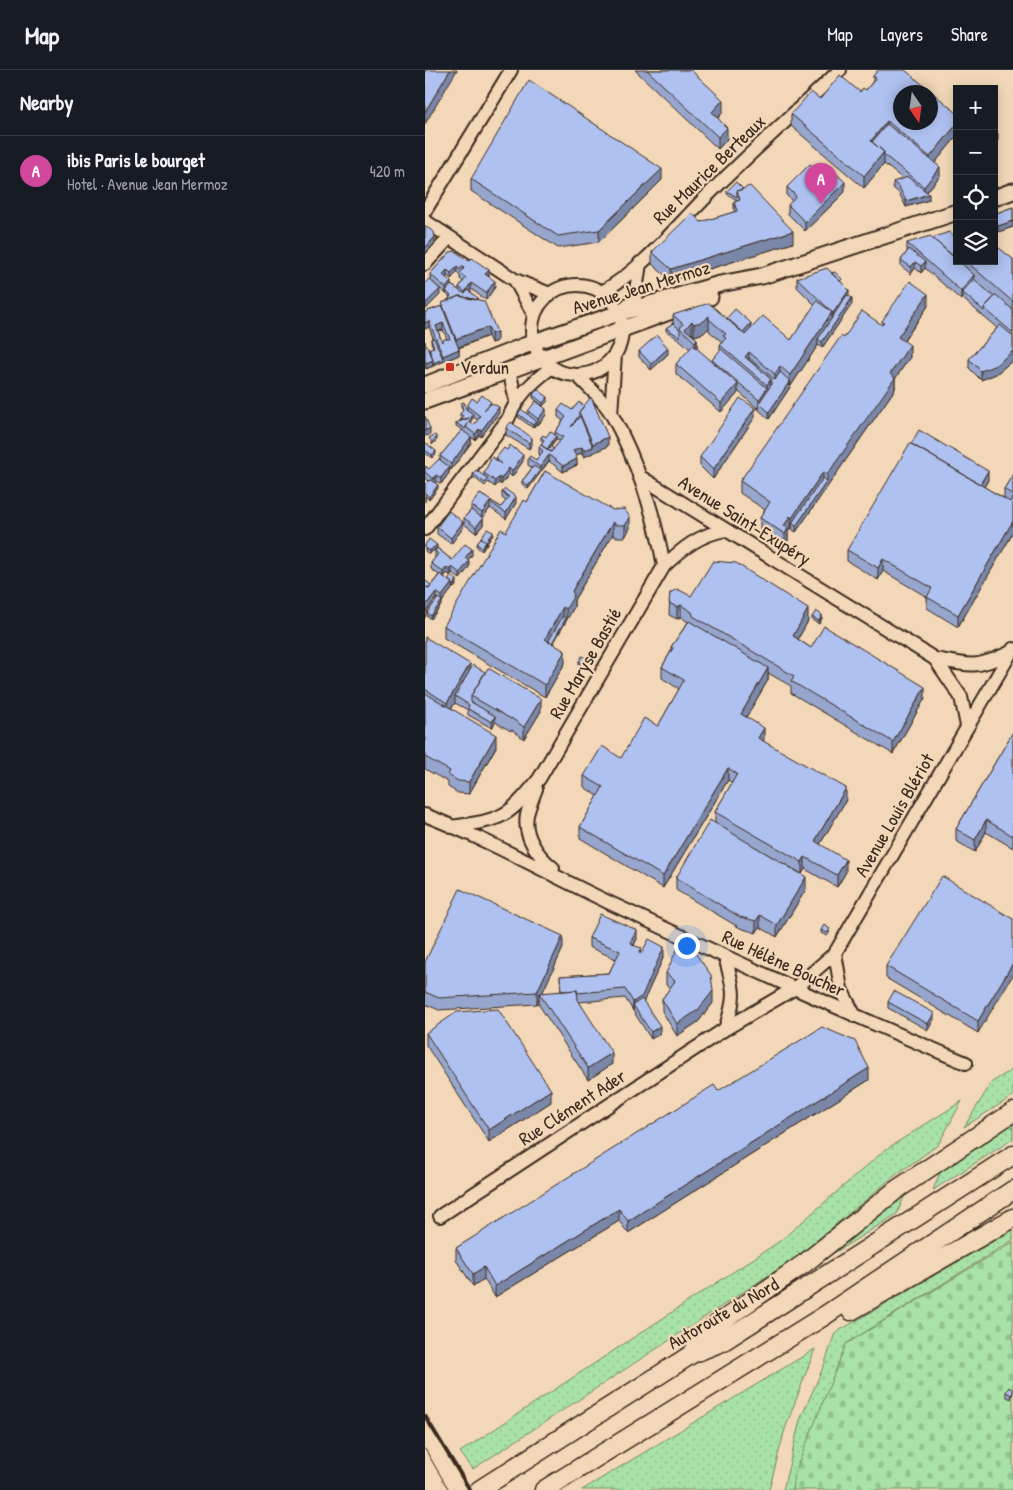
<!DOCTYPE html>
<html lang="en">
<head>
<meta charset="utf-8">
<style>
	body { margin:0; font-family:"Patrick Hand",sans-serif; background:#242831; color:#f1f3f6 }
	.controls { position:absolute; right:15px; top:15px; display:grid; overflow:hidden; border-radius:0px; box-shadow:0 2px 12px #0003 }
	.controls button { width:45px; height:45px; display:grid; place-items:center; padding:0; border:0; border-bottom:1px solid #363941; background:#171b24; color:#f1f3f6; font:25px sans-serif }
	.compass { position:absolute; left:468px; top:15px; width:45px; height:45px; border-radius:50%; background:#171b24; box-shadow:0 2px 12px #0003; rotate:167deg }
	.you { position:absolute; left:261px; top:875px; width:18px; height:18px; margin:-12px; border:4px solid #fff; border-radius:50%; background:#1a73e8; box-shadow:0 0 0 8px #1a73e833 }
	.badge { display:grid; place-items:center; width:32px; height:32px; border-radius:50%; background:#8c9099; color:#fff; font-size:16px; font-weight:700 }
	.pin { position:absolute; translate:-50% -41px; filter:drop-shadow(0 1px 2px #0008) }
	.pin::after { content:''; position:absolute; top:26px; width:18px; height:15px; background:inherit; clip-path:polygon(0 0,100% 0,50% 100%) }
	.list { margin:0; padding:0; list-style:none }
	h2 { display:flex; justify-content:space-between; align-items:center; height:65px; margin:0; padding:0 20px; font-size:21px }
	h2 small { font-size:16px; font-weight:400; color:#9ea1a6 }
	.list li { display:grid; grid-template-columns:32px 1fr auto; gap:15px; align-items:center; box-sizing:border-box; height:70px; padding:0 20px; border-top:1px solid #363941 }
	.list b { display:block; font-size:19px; white-space:nowrap }
	.list p { margin:0; font-size:16px; white-space:nowrap; color:#9ea1a6 }
	.list em { font-size:16px; font-style:normal; color:#9ea1a6 }
	.icon { flex:none; width:28px; height:28px; fill:none; stroke:currentColor; stroke-width:2; stroke-linecap:round; stroke-linejoin:round }
	.map { position:relative; flex:none; width:588px; height:1420px; overflow:hidden }
	header { display:flex; align-items:center; gap:30px; box-sizing:border-box; height:70px; padding:0 25px; background:#171b24; border-bottom:1px solid #363941 }
	header strong { font-size:24px }
	nav { display:flex; gap:28px; margin-inline-start:auto; font-size:18px }
	main { display:flex }
	aside { flex:1; background:#171b24 }
	.map>svg:first-child { display:block }
	.grass { fill:url(#grass-dots); stroke:#728662 }
	.cemetery { fill:url(#cemetery-stones); stroke:#728662 }
	.lines { fill:none; stroke-linecap:round; stroke-linejoin:round }
	.minor-casing { stroke:#3b2a1e; stroke-width:16 }
	.major-casing { stroke:#3b2a1e; stroke-width:19 }
	.highway-casing { stroke:#3b2a1e; stroke-width:21 }
	.minor { stroke:#f2d8b9; stroke-width:12 }
	.major { stroke:#f2d8b9; stroke-width:15 }
	.highway { stroke:#f2d8b9; stroke-width:18 }
	.tram { stroke:#3b2a1e; stroke-width:1 }
	.rail { stroke:#3b2a1e; stroke-width:4 }
	.wall { fill:#96a6ce; stroke:#3b2a1e; fill-rule:evenodd }
	.shaded-wall { fill:#7a87a8; stroke:#3b2a1e }
	.building { fill:#afc1f0; stroke:#3b2a1e; fill-rule:evenodd }
	.poi-dot { fill:#c8321e; stroke:#f2d8b9; stroke-width:2 }
	.labels { text-anchor:middle; dominant-baseline:central; stroke-width:4.5; stroke-linejoin:round; paint-order:stroke }
	.street-label { font-size:19px; fill:#3b2a1e; stroke:#f2d8b9 }
	.poi-label { font-size:19px; fill:#3b2a1e; stroke:#f2d8b9; text-anchor:start }
</style>
</head>
<body>
<header>
<strong>Map</strong>
<nav><a>Map</a><a>Layers</a><a>Share</a></nav>
</header>
<main>
<aside>
<h2>Nearby<small></small></h2>
<ul class="list">
<li><span class="badge" style="background:#d1479c">A</span><div><b>ibis Paris le bourget</b><p>Hotel · Avenue Jean Mermoz</p></div><em>420 m</em></li>
</ul>
</aside>
<div class="map">
<svg width="588" height="1420" viewBox="0 0 588 1420">
	<defs>
		<pattern id="grass-dots" width="8" height="8" patternUnits="userSpaceOnUse" patternTransform="scale(1.25)"><rect width="8" height="8" fill="#a8e2a7"/><path d="M2 2h.1M6 6h.1" fill="none" stroke="#92c28f" stroke-width="1.8" stroke-linecap="round"/></pattern>
		<pattern id="cemetery-stones" width="16" height="16" patternUnits="userSpaceOnUse" patternTransform="scale(1.25)"><rect width="16" height="16" fill="#a8e2a7"/><path d="M2 7V4a2 2 0 0 1 4 0v3zM10 15v-3a2 2 0 0 1 4 0v3z" fill="#92c28f"/></pattern>
	</defs>
	<rect width="100%" height="100%" fill="#f2d8b9"/>
	<filter id="ink" filterUnits="userSpaceOnUse"><feTurbulence type="fractalNoise" baseFrequency=".02" numOctaves="2"/><feDisplacementMap in="SourceGraphic" scale="10" xChannelSelector="R" yChannelSelector="G"/><feConvolveMatrix kernelMatrix="1 2 1 2 8 2 1 2 1" color-interpolation-filters="sRGB"/></filter>
	<g filter="url(#ink)">
		<path class="grass" d="M588 999V1026L539 1057 567 1012Z
			M537 1031 513 1075 468 1107 373 1186 48 1399 35 1382 355 1171 460 1080Z
			M588 1052V1069L508 1120 517 1098Z
			M481 1122 472 1144 401 1188 470 1130Z
			M588 1160V1170L421 1274 369 1420H358L375 1350 400 1293 410 1263Z
			M390 1279 360 1359 344 1420H157Z"/>
		<path class="cemetery" d="M588 1172V1420H367L369 1405 421 1274Z"/>
		<g class="lines">
			<defs>
				<path id="minor" d="M0 141 86 0
					M0 151 90 210 125 224
					M0 194 24 168
					M90 210 109 245
					M107 260a45 45 0 1 1 90 0a45 45 0 1 1-90 0Z
					M177 222C218 199 250 158 283 125 326 82 371 42 415 0
					M194 243 210 228 215 193
					M84 300 91 331
					M152 305C163 317 179 330 187 345 212 390 230 446 239 496
					M186 344 190 284
					M214 406 510 589 536 627 542 656
					M0 459 83 349C93 325 106 313 127 297
					M510 589C547 596 551 599 586 582
					M111 719C108 727 104 736 102 745 98 766 113 786 128 798
					M0 745C64 770 124 804 185 833 303 888 421 943 541 993
					M27 757C77 749 81 750 114 709L239 496C258 478 274 465 300 460
					M410 883 416 919 430 946
					M300 959C312 926 309 919 300 887
					M15 1146 300 959 370 918 410 883 588 579"/>
				<path id="major" d="M569 128 588 121
					M0 315 109 272 194 243 295 214 337 206 532 142
					M0 331 285 227"/>
				<path id="highway" d="M426 1241 588 1148
					M267 1284 281 1262 380 1193 471 1120 588 1042
					M54 1420 267 1284 297 1272 588 1085
					M119 1420 399 1246 588 1120"/>
			</defs>
			<use href="#minor" class="minor-casing"/>
			<use href="#major" class="major-casing"/>
			<use href="#highway" class="highway-casing"/>
			<use href="#minor" class="minor"/>
			<use href="#major" class="major"/>
			<use href="#highway" class="highway"/>
			<path class="tram" d="M0 1379 24 1420"/>
			<path class="rail" d="M0 1346 45 1420"/>
		</g>
		<path class="wall" d="M210 0H266L298 42 293 48 302 69 293 79Z
			M448 6 532 43V66L510 93 515 106 502 122 504 130 481 137 474 123 468 118V112L478 109 459 94 439 118 366 56V44L395 29 441 20 448 11Z
			M324 61 334 65 330 70 324 64Z
			M394 103 420 122 380 161 363 144V135L367 131 362 126V117Z
			M46 109 237 110 174 172 133 178 46 121Z
			M311 112 368 173 246 211 227 194V182L276 152 309 142V132L312 131V130L302 124V121Z
			M588 137V157L573 162 569 158V144Z
			M482 173 530 188 536 194V191H569L588 189V290L571 304 556 310 544 298V289L572 258 537 228 536 230 500 198 496 203 490 198 486 204 476 196V190L482 182Z
			M25 182 64 206 70 217 61 230 46 219 45 221 53 230 72 271 66 273 63 266 34 278V285L1 299 0 296V271L1 277 4 279 8 277 6 272V269L8 268 4 257 0 259V242L17 236V233L22 231 25 227 5 210V204ZM32 203 35 206V209L38 212 34 217V220L26 215 21 208 22 206 26 209ZM18 260 22 269 17 272 13 261Z
			M372 208 417 212 416 213 424 226 427 234 397 278 393 275 344 349 313 321V323L296 342 251 304V294L265 279 255 270 241 261V258L248 253V245L302 249V248L326 259 366 270 390 235 372 217ZM284 258V261L297 272 295 275V281L287 290V292L272 279V269L266 264 267 263 269 266 279 263Z
			M0 213 15 225 1 239 0 238Z
			M503 236 479 271 485 287 470 309V319L371 462 365 458 363 461V470L360 476 335 460V448L340 440 315 423V411L419 268 457 255V251Z
			M214 281 243 284 226 300 214 287Z
			M108 325 123 331 118 336 108 328Z
			M52 331 66 334 74 343 56 367 54 365 50 370 46 367V373L26 400 24 399V403L16 414 11 411 10 413 13 418 4 430 0 426V432V414L3 411 0 409V396L4 399 15 390V386L37 360 31 356V353L35 352 37 348 35 347V344L38 341 36 336V333L42 340V336ZM48 347 53 350 49 355 45 353Z
			M154 332 183 376 159 387 157 383 151 385 152 395 138 402 124 391 103 419 97 414V411L107 398 103 395V388L111 390 115 385 114 384V377L118 372 116 370V367H121L130 365V362L138 351 133 347V340H147ZM131 369 135 371 129 379 123 380Z
			M103 341 121 345 113 355 111 354 108 358 93 347V344H103Z
			M330 347 288 409 275 396V387Z
			M81 358 107 374 104 379 81 365Z
			M0 374 11 384 7 388 0 383Z
			M71 388 98 391 87 407 84 404 76 415 74 413 70 417 63 412 60 416 48 407V404L59 406V403L71 390Z
			M120 401 205 458 200 467H190L188 464 149 530V537L128 574 140 593 120 627 19 568V556L81 462 102 432Z
			M588 404V463L533 557 502 538V527L458 501 453 510 422 491V480L563 410 559 417 579 428V419Z
			M77 422 91 433 81 449 65 438 58 448V455L51 463 39 454V448L46 440V435L55 424 76 437 81 431 77 428Z
			M12 457 38 458 26 474 12 464Z
			M68 465 57 481 52 477V474L56 468V467Z
			M0 475 12 478 27 490 47 485 43 490 44 497 35 509 27 503 25 506 22 503 19 507 23 510 32 514 29 518 27 517V519L17 532V534L6 549 2 546V543L12 529 11 528 0 541V548V512L6 515 14 505 6 499V493L10 488V481L11 479 4 484 0 481Z
			M245 523 266 526 383 551 373 569 386 578 500 628 468 684 366 623V616L343 603V610L321 647 339 670 338 671 421 730 395 774 421 802 412 817 380 799 377 804 328 776 381 819 352 867 335 857 331 863 315 858 251 820V808L290 753V742L307 713 303 710 238 818 155 768V757L173 726 159 717V706L196 688 233 656 254 619 237 608V597L246 581V577L263 552 256 547 252 549 244 545Z
			M387 547 397 548 394 554 387 550Z
			M0 567 45 599 116 641 99 669 86 659V661L70 652 67 658 43 645V640L30 633 26 639 71 677 44 724 33 723 23 717V712L0 699Z
			M154 591 163 592 160 597 154 594Z
			M588 662V778L561 762 550 782 531 771V759Z
			M588 849 553 963 461 908V896Z
			M396 860 405 862 402 866 396 863Z
			M164 868 212 869 209 875 217 883 239 886 218 932 235 963 226 969 200 928 154 932 187 994 163 1010 114 935V929L112 934 14 940 0 934V892L138 878 117 923 136 922 135 906 184 903 191 889 164 877Z
			M241 903 288 933 273 952 252 966 237 941V929L245 918 241 915Z
			M463 932 509 949 503 960 463 938Z
			M1 963 126 1032 64 1072 1 975Z
			M444 1010 203 1163 194 1151 70 1227 59 1209 48 1216 31 1190V1178L293 1021Z
			M588 1320 586 1329 581 1326V1322Z"/>
		<path class="shaded-wall" d="M25 0H32L0 54V42Z
			M298 30V42L287 54V42Z
			M462 51V63L450 77 446 71Z
			M532 54V66L505 99V87Z
			M302 58V69L293 79V67Z
			M334 62V65L330 70V67Z
			M573 64V70L569 75V69Z
			M459 82V94L439 118V106Z
			M515 97V106L499 125 504 124V130L481 137V131L499 126V117Z
			M237 99V110L174 172V160Z
			M420 112V122L380 161V152Z
			M588 151V157L573 162V156Z
			M368 161V173L246 211V199Z
			M10 167V173L0 184V178Z
			M532 180V186L525 193V187Z
			M490 192V198L486 204V197Z
			M500 192V198L496 203V196Z
			M32 197V203L26 209V203Z
			M22 200V206L18 211V205Z
			M64 200V206L60 204Z
			M549 205V214L537 222V228L536 230V221Z
			M70 211V217L61 230V223Z
			M26 212V218L21 221V224V218Z
			M46 213V219L40 228V222Z
			M15 219V225L1 239V233Z
			M424 220V229L408 252V243Z
			M503 224V236L473 279V267Z
			M427 228V234L397 278V272Z
			M407 242V254L393 269V275L365 317V305Z
			M284 246V258L279 263 269 266V254Z
			M4 251V257L0 259V253Z
			M267 251V263L264 266 260 259Z
			M18 253V260L11 262V256Z
			M326 253V259L318 268V262Z
			M63 257V266L31 278V269Z
			M72 262V271L66 273V264Z
			M272 269V281L270 283V272Z
			M485 275V287L470 309V319L371 462V456L402 411V405L465 304Z
			M243 278V284L226 300V294Z
			M34 279V285L8 296V293L18 289V286Z
			M588 281V290L571 304 556 310V301Z
			M324 282V294L320 287Z
			M8 290V296L1 299V293Z
			M355 296V308L350 316V304Z
			M346 309V321L334 333V339V330L342 318V315Z
			M365 311V317L344 349V342Z
			M313 314V323L296 342V333Z
			M123 327V331L118 336V333Z
			M74 337V343L56 367V361Z
			M330 338V347L288 409V400Z
			M121 339V345L113 355V349Z
			M48 344V348L42 358 35 353V350L44 348Z
			M111 351V354L108 358V355Z
			M5 359V365L0 366V360Z
			M54 359V365L50 370V364Z
			M131 366V369L120 384V381Z
			M12 367V370L7 375V372Z
			M46 367V373L26 400V394Z
			M183 367V376L159 387V380L168 377V374Z
			M107 368V374L104 379V373Z
			M157 377V383L148 386V380Z
			M11 381V384L7 388V385Z
			M98 385V391L87 407V401Z
			M124 385V391L103 419V416L115 400V397Z
			M152 389V395L138 402V396Z
			M24 397V403L16 414V408Z
			M84 398V404L76 415V409Z
			M563 401V410L554 426V417Z
			M398 402V414L367 453V459V448Z
			M11 405V411L8 415V409Z
			M74 407V413L70 417V411Z
			M13 415V418L4 430V427Z
			M91 427V433L81 449V443Z
			M65 432V438L57 449V443Z
			M365 446V458L363 461V470L360 476V464L359 456Z
			M205 447V458L200 467V455Z
			M58 448V455L51 463V457Z
			M588 451V463L533 557V545Z
			M38 452V458L26 474V468Z
			M188 452V464L149 530V537L123 583V580L141 548V539L147 521Z
			M68 462V465L61 474V471Z
			M61 472V475L57 481V478Z
			M12 475V478L4 484V481Z
			M47 479V485L40 494V488Z
			M458 489V501L453 510V498Z
			M44 491V497L35 509V503Z
			M22 497V503L18 508V502Z
			M27 497V503L25 506V499Z
			M32 510V514L29 518V515Z
			M27 513V519L17 532V526Z
			M11 522V528L1 542V535Z
			M17 531V534L6 549V546Z
			M256 535V547L252 549V537Z
			M138 537V549L121 579 120 569Z
			M383 539V551L368 578V566Z
			M397 545V548L394 554V551Z
			M140 581V593L120 627V615Z
			M45 594V606L30 626V633L22 645V633Z
			M343 598V610L316 656V644Z
			M500 617V628L468 684V672Z
			M116 629V641L99 669V657Z
			M70 646V652L67 658V652Z
			M339 658V670L333 680V668Z
			M71 665V677L44 724V712Z
			M303 698V710L238 818V806Z
			M421 718V730L390 783V771Z
			M561 750V762L550 782V770Z
			M380 787V799L377 804V792Z
			M421 790V802L412 817V805Z
			M381 807V819L352 867V855Z
			M335 845V857L331 863V851Z
			M212 860V869L206 880V871Z
			M138 866V878L116 926 114 923V929L112 934V922Z
			M239 877V886L217 935H208V941V932Z
			M588 893V905L553 963V951Z
			M288 921V933L273 952 252 966V954Z
			M509 943V949L503 960V954Z
			M235 956V963L226 969V962Z
			M187 983V994L163 1010V998Z
			M444 998V1010L203 1163V1151Z
			M126 1020V1032L64 1072V1060Z
			M194 1139V1151L70 1227V1216Z
			M59 1197V1209L48 1216V1204Z"/>
		<path class="building" d="M0 0H25L0 42Z
			M222 0H266L298 30 287 42 302 58 293 67Z
			M453 0H480L532 43V54L505 87 462 51 446 71 459 82 439 106 366 44 386 22 395 29 415 5 435 22 438 18 441 20 451 8 448 6ZM476 22H506V52H476Z
			M104 10 237 99 174 160 133 166 46 109Z
			M462 54 515 97 499 117 459 85V82L447 72Z
			M328 57 334 62 330 67 324 61Z
			M569 61 573 64 569 69Z
			M385 94 394 103 402 95 420 112 380 152 363 135 371 126 362 117Z
			M483 107 504 124 481 131 474 117 468 112Z
			M311 112 318 119 312 121V127L302 121Z
			M325 116 368 161 246 199 227 182 267 143 276 152 312 141 309 132 315 130 312 121Z
			M588 137V151L573 156 569 151V144Z
			M0 156 9 162 10 167 0 178Z
			M524 162 532 169V180L527 185 507 168Z
			M505 166 532 190V191H534L549 205 536 221 482 173Z
			M569 174 588 189V232L541 191H569Z
			M484 179 500 192 496 196 490 192 486 197 476 190Z
			M30 181 44 191 47 188 64 200 60 204 70 211 61 223 46 213 40 222 34 217 41 208 35 203 39 198 37 196 35 200 32 197 26 203 22 200 18 205 26 212 21 218 5 204 25 182Z
			M402 198 424 220 408 243 372 208Z
			M410 202 417 209 415 211 406 203Z
			M4 209 15 219 1 233 0 232V213Z
			M549 209 569 227 559 238V241L537 222Z
			M485 211 503 224 473 267 485 275 465 304 470 308 402 405 398 402 367 448 365 446 359 456 363 458 360 464 335 448 345 432 315 411 416 266 419 268 437 241 457 255 459 253 457 251Z
			M26 215 40 224 43 220 53 228 51 230 34 226 22 231 26 226 21 221Z
			M422 225 427 228 397 272 393 269Z
			M571 225 588 240V263L559 238Z
			M34 226 59 231 72 262 66 264 63 257 31 269 17 233Z
			M392 231 407 242 365 305 355 296 350 304 324 282 320 287 346 309 342 315 295 275 301 268 298 266 301 264 284 249V246L279 251 269 254 267 251 260 259 272 269 270 272 255 258 258 254 248 245 284 233 320 265 338 246 366 270Z
			M17 236 34 279 18 286 4 251 0 253V242ZM18 253 25 269H19L17 272 11 256Z
			M310 239 326 253 318 262 302 248Z
			M248 253 255 260V267L241 258Z
			M575 255 588 266V281L571 295 556 301 544 289Z
			M232 265 243 278 226 294 214 281Z
			M9 268 18 289 8 293V290L4 279 9 277 6 269Z
			M268 275 313 314 296 333 251 294Z
			M3 276 8 290 1 293 0 290V277Z
			M296 279 342 318 334 330 287 290Z
			M324 288 350 310 355 302 365 311 344 342 334 333 346 315V309L323 289Z
			M112 319 123 327 118 333 108 325Z
			M57 325 66 332 59 340 67 333 74 337 56 361 54 359 50 364 41 357 44 352 49 355 55 346 42 336 47 328 52 331Z
			M166 327 183 367 168 374 154 342Z
			M315 328 330 338 288 400 275 387Z
			M111 331 121 339 113 349 103 341Z
			M39 332 41 339 48 344 40 359 31 353 44 348 35 350 38 346 35 344 38 340 36 333Z
			M154 332 159 336 154 342V345L146 357 155 346 168 377 159 380 157 377 148 380 152 389 138 396 124 385 115 397 103 388 105 386 111 390 118 381 114 377 116 375 126 382 138 367 130 362 141 347 133 340 138 334 147 340Z
			M96 339 111 351 108 355 93 344Z
			M0 346 5 359 0 360Z
			M86 352 107 368 104 373 81 358Z
			M37 360 46 367 26 394 15 386Z
			M494 360 563 401 555 414 486 374Z
			M125 361 131 366 122 379 116 375 114 377 119 370 116 367 118 365 121 367Z
			M10 365 12 367 7 372 4 368Z
			M1 373 11 381 7 385 0 380V374Z
			M485 373 585 432 588 426V451L533 545 502 527 507 518 458 489 453 498 422 480Z
			M85 375 98 385 87 401 84 398 76 409 74 407 70 411 59 403 67 387 76 394 71 388 79 378 82 380Z
			M126 377 129 379 126 382 123 380Z
			M14 389 24 397 16 408 11 405 8 409 0 402V396L4 399Z
			M109 396 115 400 103 416 97 411Z
			M51 400 63 409 60 413 48 404Z
			M120 401 188 440 199 439 205 447 200 455H190L188 452 147 521 149 525 141 539 138 537 120 569 140 581 120 615 19 556 76 459 81 462 99 430 102 432Z
			M588 404V425L579 419Z
			M398 408 402 411 371 456 367 453Z
			M6 410 13 415 4 427 0 423V414L3 411Z
			M80 419 91 427 81 443 65 432 57 443 46 435 55 424 76 437 84 427 77 422Z
			M46 440 58 448 51 457 39 448Z
			M24 441 38 452 26 468 12 457Z
			M62 459 68 462 61 471 56 467Z
			M56 468 61 472 57 478 52 474Z
			M4 469 12 475 4 481 0 478V475Z
			M40 474 47 479 40 488 44 491 35 503 27 497 25 499 22 497 18 502 6 493 13 484 10 481 12 478 27 490Z
			M288 491 311 493 383 539 368 566 386 578 399 556 500 617 468 672 366 611 369 606 268 546 267 542 256 535 252 537 244 533 245 523 252 519 266 526Z
			M15 504 27 513 17 526 11 522 1 535H0V519L2 517 4 518Z
			M27 506 32 510 29 515 26 514 27 513 23 510Z
			M1 511 6 515 4 518 2 517 0 519V512Z
			M13 528 17 531 6 546 2 543Z
			M391 541 397 545 394 551 387 547Z
			M138 546 141 548 127 573 123 572Z
			M264 551 343 598 316 644 339 658 333 668 421 718 390 771 421 790 412 805 380 787 377 792 290 742 312 704 303 698 238 806 155 757 178 717 159 706 177 676 196 688 219 648 233 656 259 610 237 597 248 578 246 577Z
			M0 567 45 594 22 633 0 619Z
			M157 586 163 589 160 594 154 591Z
			M48 595 60 602 46 626V632L70 646 67 652 43 639 44 635 30 626Z
			M63 598 116 629 99 657 86 648V649L46 626Z
			M0 623 71 665 44 712 33 711 23 705 25 701 0 687Z
			M588 662V766L561 750 550 770 531 759Z
			M285 750 381 807 352 855 335 845 331 851 315 847 251 808Z
			M517 806 588 849V893L553 951 461 896Z
			M35 819 138 866 112 922 14 928 0 922V892Z
			M175 844 212 860 206 871 207 875 217 878 214 883 216 884 224 869 239 877 217 926 208 932 200 919 152 923V920L136 921 135 906 184 903 195 881 164 868Z
			M399 855 405 859 402 863 396 860Z
			M253 877 271 884 286 905 288 921 273 940 252 954 237 929 250 911 241 903Z
			M152 920 153 930 187 983 163 998 114 923Z
			M469 921 509 943 503 954 463 932Z
			M217 929 235 956 226 962 208 935Z
			M73 939 126 1020 64 1060 1 963 32 942Z
			M397 957 430 971 444 998 203 1151 194 1139 70 1216 59 1197 48 1204 31 1178 289 1015 293 1021Z
			M584 1317 588 1320V1322L586 1325 581 1322Z"/>
	</g>
	<rect class="poi-dot" x="20" y="292" width="10" height="10" rx="2.5"/>
	<g class="labels">
		<g class="street-label">
			<text transform="translate(284 99) rotate(-44)">Rue Maurice Berteaux</text>
			<text transform="translate(216 217) rotate(-17)">Avenue Jean Mermoz</text>
			<text transform="translate(320 450) rotate(32)">Avenue Saint-Exupéry</text>
			<text transform="translate(160 593) rotate(-60)">Rue Maryse Bastié</text>
			<text transform="translate(469 745) rotate(-60)">Avenue Louis Blériot</text>
			<text transform="translate(359 893) rotate(25)">Rue Hélène Boucher</text>
			<text transform="translate(147 1037) rotate(-33)">Rue Clément Ader</text>
			<text transform="translate(298 1243) rotate(-30)">Autoroute du Nord</text>
		</g>
		<g class="poi-label">
			<text x="35" y="297">Verdun</text>
		</g>
	</g>
</svg>
<div class="controls">
<button>+</button>
<button>−</button>
<button><svg class="icon" aria-label="locate" viewBox="0 0 24 24"><circle cx="12" cy="12" r="6"/><path d="M12 2v4M12 18v4M2 12h4M18 12h4"/></svg></button>
<button><svg class="icon" aria-label="layers" viewBox="0 0 24 24"><path d="M12 4l9 5-9 5-9-5zM3 14l9 5 9-5"/></svg></button>
</div>
<svg class="compass" viewBox="-18 -18 36 36"><path d="M0-13l5 13h-10z" fill="#e53935"/><path d="M0 13l5-13h-10z" fill="#9ea1a6"/></svg>
<div class="you"></div>
<div class="pin badge" style="left:396px;top:134px;background:#d1479c">A</div>
</div>
</main>
</body>
</html>
